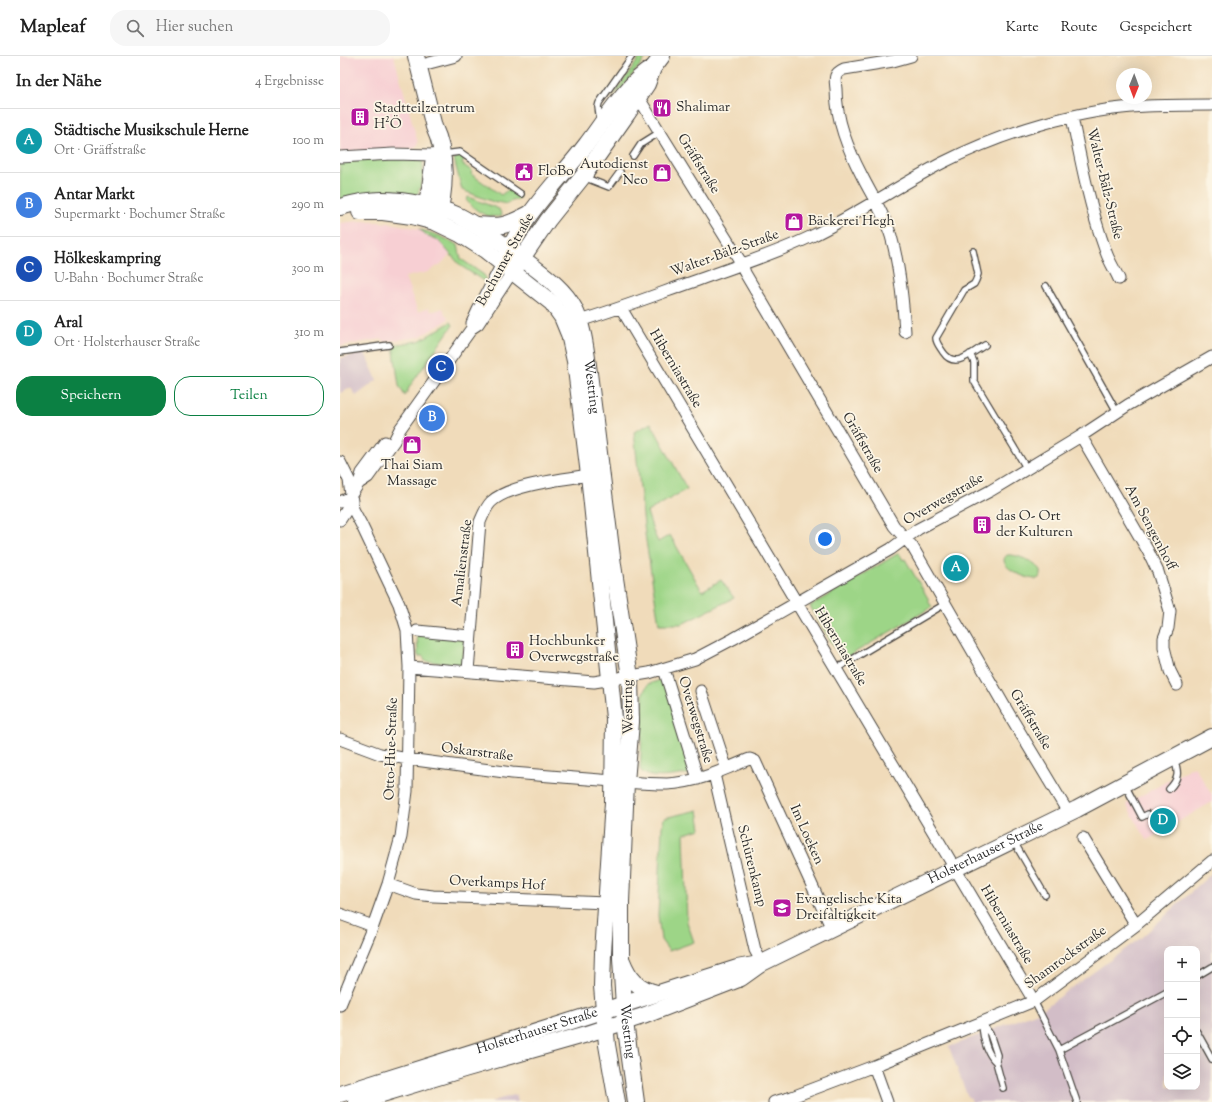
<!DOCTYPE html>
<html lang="de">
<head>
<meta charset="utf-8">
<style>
	body { margin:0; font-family:"Sorts Mill Goudy",serif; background:#f6f6f6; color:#222 }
	.controls { position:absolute; right:12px; bottom:12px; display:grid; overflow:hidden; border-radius:8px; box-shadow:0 4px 16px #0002 }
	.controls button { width:36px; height:36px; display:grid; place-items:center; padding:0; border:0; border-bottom:1px solid #e0e0e0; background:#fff; color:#222; font:20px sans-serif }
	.compass { position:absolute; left:776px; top:12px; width:36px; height:36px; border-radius:50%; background:#fff; box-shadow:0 4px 16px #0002; rotate:181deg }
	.you { position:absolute; left:485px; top:483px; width:14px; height:14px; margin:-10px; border:3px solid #fff; border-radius:50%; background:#1a73e8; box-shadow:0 0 0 6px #1a73e833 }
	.badge { display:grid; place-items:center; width:26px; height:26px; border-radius:50%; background:#0b8043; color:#fff; font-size:13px; font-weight:700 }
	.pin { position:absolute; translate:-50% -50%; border:2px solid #fff; box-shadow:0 1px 4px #0006 }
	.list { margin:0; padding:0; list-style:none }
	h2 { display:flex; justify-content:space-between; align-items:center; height:52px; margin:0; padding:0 16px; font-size:17px }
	h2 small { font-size:13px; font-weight:400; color:#767676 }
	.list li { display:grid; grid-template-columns:26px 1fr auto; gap:12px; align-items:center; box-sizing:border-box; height:64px; padding:0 16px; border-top:1px solid #e0e0e0 }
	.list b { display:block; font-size:15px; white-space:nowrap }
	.list p { margin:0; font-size:13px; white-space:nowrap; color:#767676 }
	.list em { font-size:13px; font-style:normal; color:#767676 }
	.actions { display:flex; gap:8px; padding:12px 16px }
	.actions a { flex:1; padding:9px 0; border:1px solid #0b8043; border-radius:16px; text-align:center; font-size:14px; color:#0b8043 }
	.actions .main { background:#0b8043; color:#fff }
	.icon { flex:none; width:22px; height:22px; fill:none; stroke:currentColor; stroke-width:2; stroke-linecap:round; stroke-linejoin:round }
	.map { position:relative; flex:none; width:872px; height:1046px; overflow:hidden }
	header { display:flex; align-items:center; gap:24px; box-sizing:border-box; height:56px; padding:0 20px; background:#fff; border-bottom:1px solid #e0e0e0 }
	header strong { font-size:19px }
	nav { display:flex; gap:22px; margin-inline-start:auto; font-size:14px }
	.search { width:280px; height:36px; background:#f6f6f6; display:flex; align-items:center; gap:10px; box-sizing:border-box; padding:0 14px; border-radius:16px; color:#767676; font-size:15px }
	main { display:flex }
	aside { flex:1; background:#fff }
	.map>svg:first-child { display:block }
	.built { fill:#f7cfd3 }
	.industrial { fill:#d2bdc7; fill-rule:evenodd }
	.green { fill:#9dd587; stroke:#648059 }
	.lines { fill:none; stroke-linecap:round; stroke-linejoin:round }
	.lane-casing { stroke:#494540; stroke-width:8 }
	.street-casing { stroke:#494540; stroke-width:13 }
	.secondary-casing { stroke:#494540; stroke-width:18 }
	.lane { stroke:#fff; stroke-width:5.5 }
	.street { stroke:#fff; stroke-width:11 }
	.secondary { stroke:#fff; stroke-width:16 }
	.labels { text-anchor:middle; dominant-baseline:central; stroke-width:3.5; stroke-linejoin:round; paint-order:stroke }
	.poi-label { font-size:14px; fill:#2b2b2b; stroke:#fcf5e5; text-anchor:start }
	.street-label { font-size:14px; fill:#2b2b2b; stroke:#fcf5e5 }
</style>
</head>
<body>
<header>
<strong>Mapleaf</strong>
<div class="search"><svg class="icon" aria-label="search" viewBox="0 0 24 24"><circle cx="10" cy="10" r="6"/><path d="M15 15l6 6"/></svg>Hier suchen</div>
<nav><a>Karte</a><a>Route</a><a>Gespeichert</a></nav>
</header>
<main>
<aside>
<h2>In der Nähe<small>4 Ergebnisse</small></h2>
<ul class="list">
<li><span class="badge" style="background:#0f9aa8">A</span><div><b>Städtische Musikschule Herne</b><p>Ort · Gräffstraße</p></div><em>100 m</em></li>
<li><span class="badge" style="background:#3f7fe0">B</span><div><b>Antar Markt</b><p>Supermarkt · Bochumer Straße</p></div><em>290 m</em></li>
<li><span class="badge" style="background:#1a4fb4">C</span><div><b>Hölkeskampring</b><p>U-Bahn · Bochumer Straße</p></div><em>300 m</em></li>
<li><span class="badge" style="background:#0f9aa8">D</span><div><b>Aral</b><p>Ort · Holsterhauser Straße</p></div><em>310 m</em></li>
</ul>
<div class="actions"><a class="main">Speichern</a><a>Teilen</a></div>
</aside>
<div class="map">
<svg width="872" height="1046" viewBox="0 0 872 1046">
	<rect width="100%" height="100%" fill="#fcf5e5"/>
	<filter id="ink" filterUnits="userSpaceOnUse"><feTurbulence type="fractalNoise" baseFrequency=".025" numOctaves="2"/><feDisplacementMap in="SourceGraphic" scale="8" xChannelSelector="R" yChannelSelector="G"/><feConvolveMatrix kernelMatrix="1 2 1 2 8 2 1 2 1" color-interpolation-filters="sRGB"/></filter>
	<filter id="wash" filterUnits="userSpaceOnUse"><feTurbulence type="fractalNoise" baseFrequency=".012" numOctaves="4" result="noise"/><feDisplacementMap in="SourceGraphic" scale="16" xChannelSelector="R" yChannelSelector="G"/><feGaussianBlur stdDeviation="0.9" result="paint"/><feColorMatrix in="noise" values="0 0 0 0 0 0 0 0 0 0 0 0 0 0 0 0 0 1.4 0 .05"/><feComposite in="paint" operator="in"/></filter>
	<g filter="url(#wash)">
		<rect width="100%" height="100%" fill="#f0dbba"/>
		<path class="built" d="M0 0H54L78 87 75 92 71 93 0 97Z
			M21 165 50 167 79 173 88 180 98 184 110 198 101 208 88 216 65 221 78 256 89 252 90 255H95L103 252 105 258 109 262 105 266 79 281 44 286 43 283 0 290V167Z
			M854 710 872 739V746L807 784 786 748Z"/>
		<path class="industrial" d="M25 297 37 324 16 340 11 332 0 337V302Z
			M872 817V1046H632L630 1041 628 1042 609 991 700 955 802 881ZM827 893H857V1031H827Z
			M176 1038 178 1046H150Z"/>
		<path class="green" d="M301 0H307L283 31 271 42Z
			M118 100 125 102 122 108 132 115 131 118 161 139C171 131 170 134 180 141L176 144H175L165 148 159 146 156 147 122 134 114 103Z
			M23 102 82 103C84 112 83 121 81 130 79 134 77 137 77 142L0 146V104Z
			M128 141 159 153 162 160C146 163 136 155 126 144Z
			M79 173 100 180 118 189 121 203 144 219 145 221V226L121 210 98 184 88 180Z
			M111 266 113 269 70 330 65 340 59 330 53 289 79 285Z
			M311 367 347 433 307 456 314 477 318 486 330 479 362 535 381 524 394 542 342 568H319L305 478 294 376Z
			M559 497 563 504 565 503 589 544 588 545 592 551 502 604 470 550Z
			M667 499C678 498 694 506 700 514V521L697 523C688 524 654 510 667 499Z
			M77 578 125 583 122 608 120 609 85 605 83 600H78Z
			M324 623 352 717C340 719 306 726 300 713L303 664V637L308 628Z
			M358 754 361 773 344 778 347 866 354 886 329 895 321 884 318 859 322 770 324 762Z"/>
	</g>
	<g filter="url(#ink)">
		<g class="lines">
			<defs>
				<path id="lane" d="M260 65 258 51 259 47 292 0
					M104 98 120 96 181 138
					M293 100 301 88 320 76
					M246 120 251 124 269 131 280 116
					M633 195 638 218 636 224 634 228 624 234 596 282C596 287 600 291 603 296 615 314 631 297 645 289
					M706 230 777 356
					M0 296 49 289
					M630 298 634 306V325L687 413
					M496 613 605 548
					M785 729 802 761 808 758
					M829 733C839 723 839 716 834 703
					M674 786 705 839
					M857 920 872 911
					M694 945 719 994 737 1046
					M642 967 650 978 657 999 656 1006 663 1032
					M642 968C643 981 646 997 656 1006
					M857 976 872 1003
					M719 994 827 936"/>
				<path id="street" d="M78 10 116 0
					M291 40 302 47 308 57 402 208 405 217 554 470 572 490 669 658 729 758
					M732 61C741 106 750 152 766 196 769 205 775 214 779 223
					M0 101 53 98 94 99
					M281 252 694 945
					M239 265C279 253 318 238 358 224 396 210 435 198 472 180 517 158 558 130 602 107 663 76 739 53 807 50 829 49 851 49 872 49
					M132 267 138 254 162 208
					M565 276C563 244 560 211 551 180 544 158 532 140 522 120 508 93 496 64 496 33 495 23 493 18 504 13L553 5 571 0
					M741 380 808 495 818 516 830 555 828 572 824 582V591L830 615 837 629
					M0 406 9 424 13 453 21 468 59 548 67 574 69 611 67 735 61 781 48 828 33 870 0 949
					M19 427 22 417 45 386
					M0 446 9 442 19 427 28 421 54 385 60 373 132 272 138 268 172 216
					M0 464 8 452 9 442
					M77 575 130 580
					M69 611 254 626 309 617 355 603 393 583 551 493 578 473 650 435 741 380 788 349 872 301
					M324 613 358 723
					M128 615 140 466C143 459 146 451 151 446 168 429 224 423 249 419
					M361 635 384 705 387 712
					M0 683 40 698 68 703 172 717 273 725
					M374 718 415 894 422 907
					M286 726C299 727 313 728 327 728 355 727 381 715 407 704L410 703 415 705 492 873
					M743 782 796 869
					M48 828 76 838 93 840 266 847
					M0 858 33 870
					M534 1010 547 1046
					M434 1046 452 1041 534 1010 694 945 796 869 872 805"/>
				<g id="secondary">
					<path d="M76 0 94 71C107 98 106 135 97 163"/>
					<path id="s1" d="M0 151C14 147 28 144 42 144 64 144 99 150 119 160 141 171 162 188 182 202 201 217 223 231 234 252 244 272 246 296 249 317L273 509 290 621 291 666 286 726 281 846V902L285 966 296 1046"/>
					<path d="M20 156H43L72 160 95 166 120 178 145 194 212 247 222 261 229 278 235 305 249 419 274 662 273 746 263 897 262 930 267 989 277 1046"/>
					<path d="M84 159 90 132 94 101"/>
					<path d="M135 169C162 171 164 171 189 158"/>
					<path d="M165 203C170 192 175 181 182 170 200 141 225 117 246 89 262 68 289 25 311 13"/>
					<path d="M176 211 208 164 244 119 287 58 307 28 313 12 322 0"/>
					<path d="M282 905C289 923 298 933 317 937"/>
					<path id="s2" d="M0 1038C132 996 265 955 397 912L414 909"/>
					<path id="s3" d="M16 1046 124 1013 247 978 303 960 401 922 422 907 737 753 872 681"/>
				</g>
			</defs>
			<use href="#lane" class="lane-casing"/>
			<use href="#street" class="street-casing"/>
			<use href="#secondary" class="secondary-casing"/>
			<use href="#lane" class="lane"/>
			<use href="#street" class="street"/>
			<use href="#secondary" class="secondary"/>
		</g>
	</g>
	<defs>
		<symbol id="restaurant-square" viewBox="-11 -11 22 22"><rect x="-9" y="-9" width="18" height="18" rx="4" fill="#b5179e" stroke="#fcf5e5"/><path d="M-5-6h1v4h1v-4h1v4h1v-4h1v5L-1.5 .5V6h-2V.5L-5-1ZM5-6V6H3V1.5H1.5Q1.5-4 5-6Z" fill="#fff"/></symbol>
		<symbol id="building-square" viewBox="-11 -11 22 22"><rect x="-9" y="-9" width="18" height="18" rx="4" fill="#b5179e" stroke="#fcf5e5"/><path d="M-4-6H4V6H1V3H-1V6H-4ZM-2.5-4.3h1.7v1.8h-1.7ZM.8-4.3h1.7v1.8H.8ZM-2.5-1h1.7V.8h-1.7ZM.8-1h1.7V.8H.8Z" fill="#fff"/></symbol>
		<symbol id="civic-square" viewBox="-11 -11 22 22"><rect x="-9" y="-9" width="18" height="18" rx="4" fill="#b5179e" stroke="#fcf5e5"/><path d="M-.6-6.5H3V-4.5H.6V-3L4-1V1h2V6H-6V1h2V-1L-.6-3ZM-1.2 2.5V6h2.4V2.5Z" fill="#fff"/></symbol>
		<symbol id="shop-square" viewBox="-11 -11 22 22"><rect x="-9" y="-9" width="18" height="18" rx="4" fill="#b5179e" stroke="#fcf5e5"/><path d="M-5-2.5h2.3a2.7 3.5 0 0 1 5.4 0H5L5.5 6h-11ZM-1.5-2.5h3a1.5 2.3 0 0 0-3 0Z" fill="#fff"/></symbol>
		<symbol id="school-square" viewBox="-11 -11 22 22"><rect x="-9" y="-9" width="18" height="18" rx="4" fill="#b5179e" stroke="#fcf5e5"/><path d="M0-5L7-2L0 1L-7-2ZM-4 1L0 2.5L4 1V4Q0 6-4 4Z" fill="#fff"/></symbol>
	</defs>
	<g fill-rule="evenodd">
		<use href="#restaurant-square" x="311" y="41" width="22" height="22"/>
		<use href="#building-square" x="9" y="50" width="22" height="22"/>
		<use href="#civic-square" x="173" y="105" width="22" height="22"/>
		<use href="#shop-square" x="311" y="106" width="22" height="22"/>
		<use href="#shop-square" x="443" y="155" width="22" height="22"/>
		<use href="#shop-square" x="61" y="378" width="22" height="22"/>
		<use href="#building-square" x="631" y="458" width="22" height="22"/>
		<use href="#building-square" x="164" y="583" width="22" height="22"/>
		<use href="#school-square" x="431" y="841" width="22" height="22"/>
	</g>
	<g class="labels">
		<g class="poi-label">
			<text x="336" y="52">Shalimar</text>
			<text x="34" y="53">Stadtteilzentrum<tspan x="34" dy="16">H²Ö</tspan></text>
			<text x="308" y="109" text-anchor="end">Autodienst<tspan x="308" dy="16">Neo</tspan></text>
			<text x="198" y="116">FloBo</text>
			<text x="468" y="166">Bäckerei Hegh</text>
			<text x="72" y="410" text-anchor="middle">Thai Siam<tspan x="72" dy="16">Massage</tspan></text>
			<text x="656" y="461">das O- Ort<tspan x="656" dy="16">der Kulturen</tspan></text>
			<text x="189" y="586">Hochbunker<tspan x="189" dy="16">Overwegstraße</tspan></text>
			<text x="456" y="844">Evangelische Kita<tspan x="456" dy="16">Dreifaltigkeit</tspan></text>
		</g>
		<g class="street-label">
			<text transform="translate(358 108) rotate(58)">Gräffstraße</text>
			<text transform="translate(764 128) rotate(76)">Walter-Bälz-Straße</text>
			<text transform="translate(385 198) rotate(-20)">Walter-Bälz-Straße</text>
			<text transform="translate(166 204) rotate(-61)">Bochumer Straße</text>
			<text transform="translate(335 313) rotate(59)">Hiberniastraße</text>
			<text stroke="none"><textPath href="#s1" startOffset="351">Westring</textPath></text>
			<text transform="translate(522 387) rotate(60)">Gräffstraße</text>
			<text transform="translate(604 444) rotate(-30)">Overwegstraße</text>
			<text transform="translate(810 472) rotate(62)">Am Sengenhoff</text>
			<text transform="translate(123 507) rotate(-83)">Amalienstraße</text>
			<text transform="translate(500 591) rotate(59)">Hiberniastraße</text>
			<text transform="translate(289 651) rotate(-91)">Westring</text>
			<text transform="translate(355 664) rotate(73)">Overwegstraße</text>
			<text transform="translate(690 664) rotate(59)">Gräffstraße</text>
			<text transform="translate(52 693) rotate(-88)">Otto-Hue-Straße</text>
			<text transform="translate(137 697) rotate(7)">Oskarstraße</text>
			<text transform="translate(466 779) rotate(66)">Im Loeken</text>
			<text stroke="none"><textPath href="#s3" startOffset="680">Holsterhauser Straße</textPath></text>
			<text transform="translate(411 810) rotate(76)">Schürenkamp</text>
			<text transform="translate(157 828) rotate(3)">Overkamps Hof</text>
			<text transform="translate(666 869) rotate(59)">Hiberniastraße</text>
			<text transform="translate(726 902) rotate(-36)">Shamrockstraße</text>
			<text stroke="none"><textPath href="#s1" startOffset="999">Westring</textPath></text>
			<text stroke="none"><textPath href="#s2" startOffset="207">Holsterhauser Straße</textPath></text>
		</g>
	</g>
</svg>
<div class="controls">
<button>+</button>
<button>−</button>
<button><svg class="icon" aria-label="locate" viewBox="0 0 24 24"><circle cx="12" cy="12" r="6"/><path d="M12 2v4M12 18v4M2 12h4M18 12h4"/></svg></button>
<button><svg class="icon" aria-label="layers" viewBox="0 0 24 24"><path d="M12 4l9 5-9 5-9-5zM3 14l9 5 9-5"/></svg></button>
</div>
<svg class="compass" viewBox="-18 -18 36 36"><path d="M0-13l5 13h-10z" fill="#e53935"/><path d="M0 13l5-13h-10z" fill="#767676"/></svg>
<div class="you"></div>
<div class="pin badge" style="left:616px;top:512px;background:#0f9aa8">A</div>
<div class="pin badge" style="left:92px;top:362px;background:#3f7fe0">B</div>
<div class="pin badge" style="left:101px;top:312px;background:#1a4fb4">C</div>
<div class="pin badge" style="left:823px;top:765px;background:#0f9aa8">D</div>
</div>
</main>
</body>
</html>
